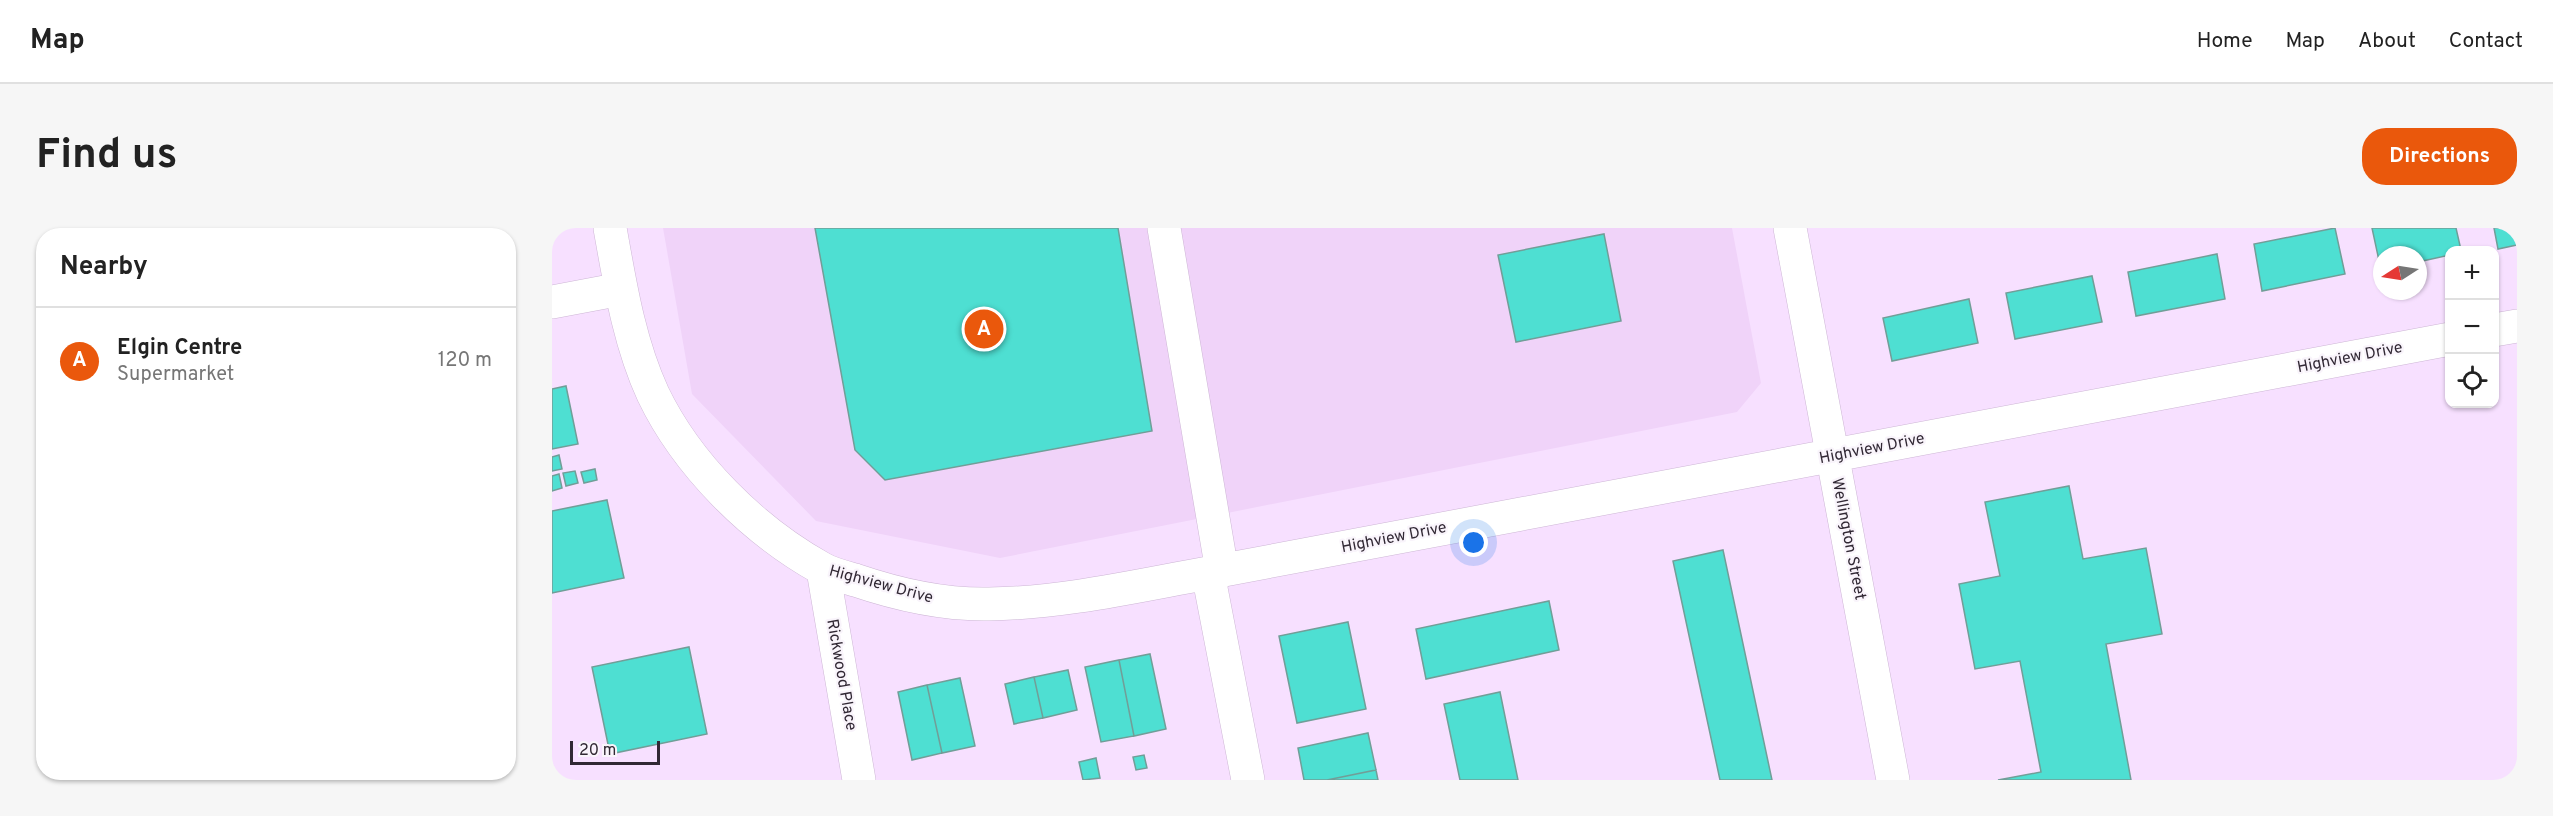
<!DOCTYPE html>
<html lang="en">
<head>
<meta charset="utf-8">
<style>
	body { margin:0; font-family:Overpass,sans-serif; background:#f6f6f6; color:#222 }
	.controls { position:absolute; right:18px; top:18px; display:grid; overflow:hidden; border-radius:12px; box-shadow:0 2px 4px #0004 }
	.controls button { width:54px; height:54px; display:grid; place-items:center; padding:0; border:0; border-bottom:2px solid #e0e0e0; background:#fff; color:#222; font:30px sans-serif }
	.compass { position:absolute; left:1821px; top:18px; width:54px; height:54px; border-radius:50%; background:#fff; box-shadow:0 2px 4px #0004; rotate:258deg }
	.scale { position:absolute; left:18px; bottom:15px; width:90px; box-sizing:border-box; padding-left:6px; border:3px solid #312834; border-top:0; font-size:16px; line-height:21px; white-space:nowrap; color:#312834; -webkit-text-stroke:4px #f9f4fb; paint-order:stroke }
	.you { position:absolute; left:922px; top:315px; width:21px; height:21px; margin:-15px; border:4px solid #fff; border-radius:50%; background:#1a73e8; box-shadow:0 0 0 9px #1a73e833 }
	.badge { display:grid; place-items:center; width:39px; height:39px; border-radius:50%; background:#ea580c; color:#fff; font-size:20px; font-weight:700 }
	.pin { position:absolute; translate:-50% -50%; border:3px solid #fff; box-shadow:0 2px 6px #0006 }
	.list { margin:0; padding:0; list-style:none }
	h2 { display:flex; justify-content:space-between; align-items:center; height:78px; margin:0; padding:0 24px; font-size:26px }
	h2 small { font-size:20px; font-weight:400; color:#767676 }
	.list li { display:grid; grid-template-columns:39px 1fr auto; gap:18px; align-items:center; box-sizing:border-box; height:108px; padding:0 24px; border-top:2px solid #e0e0e0 }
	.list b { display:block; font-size:22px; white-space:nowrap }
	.list p { margin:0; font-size:20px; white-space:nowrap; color:#767676 }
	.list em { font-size:20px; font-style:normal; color:#767676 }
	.icon { flex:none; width:33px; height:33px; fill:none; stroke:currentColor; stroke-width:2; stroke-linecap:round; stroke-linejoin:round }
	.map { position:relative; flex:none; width:1965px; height:552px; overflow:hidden; border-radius:24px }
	header { display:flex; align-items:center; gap:36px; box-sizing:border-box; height:84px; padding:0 30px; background:#fff; border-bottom:2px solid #e0e0e0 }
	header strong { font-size:28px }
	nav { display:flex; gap:33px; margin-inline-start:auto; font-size:21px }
	.intro { display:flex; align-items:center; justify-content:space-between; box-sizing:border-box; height:144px; padding:0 36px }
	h1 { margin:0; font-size:42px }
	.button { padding:15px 27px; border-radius:24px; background:#ea580c; color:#fff; font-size:21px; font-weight:700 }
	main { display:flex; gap:36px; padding:0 36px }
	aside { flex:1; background:#fff; border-radius:24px; box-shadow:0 2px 4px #0004 }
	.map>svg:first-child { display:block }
	.built { fill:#f0d3f9 }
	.building { fill:#4edfd2; stroke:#719e98; stroke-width:1.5 }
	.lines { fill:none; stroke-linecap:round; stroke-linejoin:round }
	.minor-casing { stroke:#cdb6d5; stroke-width:34 }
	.minor { stroke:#fff; stroke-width:33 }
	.labels { text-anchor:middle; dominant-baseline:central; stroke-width:4.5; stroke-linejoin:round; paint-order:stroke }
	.street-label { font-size:16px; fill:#312834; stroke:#f9f4fb }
</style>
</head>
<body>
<header>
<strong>Map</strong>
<nav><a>Home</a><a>Map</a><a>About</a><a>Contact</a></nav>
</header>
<div class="intro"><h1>Find us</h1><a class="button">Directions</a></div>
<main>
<aside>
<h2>Nearby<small></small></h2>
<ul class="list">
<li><span class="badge">A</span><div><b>Elgin Centre</b><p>Supermarket</p></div><em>120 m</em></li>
</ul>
</aside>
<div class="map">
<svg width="1965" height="552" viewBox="0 0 1965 552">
	<rect width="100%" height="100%" fill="#f7e0ff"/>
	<path class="built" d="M111 0H1180L1209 155 1185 184 448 330 264 293 140 166Z"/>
	<path class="building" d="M263 0H566L600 203 333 252 303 222Z
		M1783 0 1793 46 1710 63 1702 16Z
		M1820 0H1904L1909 22H1898V27L1866 34V27H1830L1829 42Z
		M1942 0H1965V17L1946 21Z
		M1052 6 1069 93 964 114 946 27Z
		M1665 26 1673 71 1584 88 1576 44Z
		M1540 48 1550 94 1463 111 1454 65Z
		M1417 71 1426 115 1340 133 1331 90Z
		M14 158 26 216 0 221V161Z
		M7 227 10 241 0 243V229Z
		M43 241 45 252 32 255 29 244Z
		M23 243 26 255 14 258 11 245Z
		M7 246 10 260 0 263V248Z
		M1517 258 1531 331 1594 320 1610 406 1554 416 1579 552H1446L1489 544 1468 433 1423 441 1407 356 1448 348 1433 274Z
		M55 272 72 350 0 365V283Z
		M1171 322 1220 552H1168L1121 333Z
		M997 373 1007 422 874 451 864 401Z
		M796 394 814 481 745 495 727 408Z
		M137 419 155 506 58 526 40 439Z
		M598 426 614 501 582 508 567 432Z
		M567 432 582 508 549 514 533 439Z
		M516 442 525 482 491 490 482 449Z
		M482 449 491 490 462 496 453 456Z
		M408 450 423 518 390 525 375 457Z
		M375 457 390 525 360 532 346 464Z
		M948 464 966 552H908L892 476Z
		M816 505 824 542 775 552H752L746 520Z
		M592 527 595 540 584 542 581 529Z
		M544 530 548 550 531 552 527 534Z
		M824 542 826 552H775Z"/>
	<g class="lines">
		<defs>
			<path id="minor" d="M58 0C68 56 77 114 101 166 135 237 201 302 269 340 279 346 292 349 303 352 347 367 391 377 437 376 511 375 584 358 656 345L1898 111
				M612 0 670 343
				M1238 0 1341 552
				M0 74 69 61
				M1942 102 1965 98
				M271 342 307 552
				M656 345 696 552"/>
		</defs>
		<use href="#minor" class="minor-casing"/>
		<use href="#minor" class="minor"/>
	</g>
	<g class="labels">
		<g class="street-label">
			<text transform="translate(1798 130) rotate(-11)">Highview Drive</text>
			<text transform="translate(1320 221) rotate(-11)">Highview Drive</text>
			<text transform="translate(842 310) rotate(-11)">Highview Drive</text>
			<text transform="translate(1296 311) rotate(79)">Wellington Street</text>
			<text transform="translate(329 357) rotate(15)">Highview Drive</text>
			<text transform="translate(289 447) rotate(80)">Rickwood Place</text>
		</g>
	</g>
</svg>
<div class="controls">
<button>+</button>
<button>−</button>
<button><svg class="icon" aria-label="locate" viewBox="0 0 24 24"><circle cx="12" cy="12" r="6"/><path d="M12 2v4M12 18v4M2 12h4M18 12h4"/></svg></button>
</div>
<svg class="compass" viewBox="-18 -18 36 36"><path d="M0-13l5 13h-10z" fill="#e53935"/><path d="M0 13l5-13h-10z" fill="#767676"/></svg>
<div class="scale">20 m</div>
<div class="you"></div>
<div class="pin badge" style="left:432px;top:101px">A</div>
</div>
</main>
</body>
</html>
